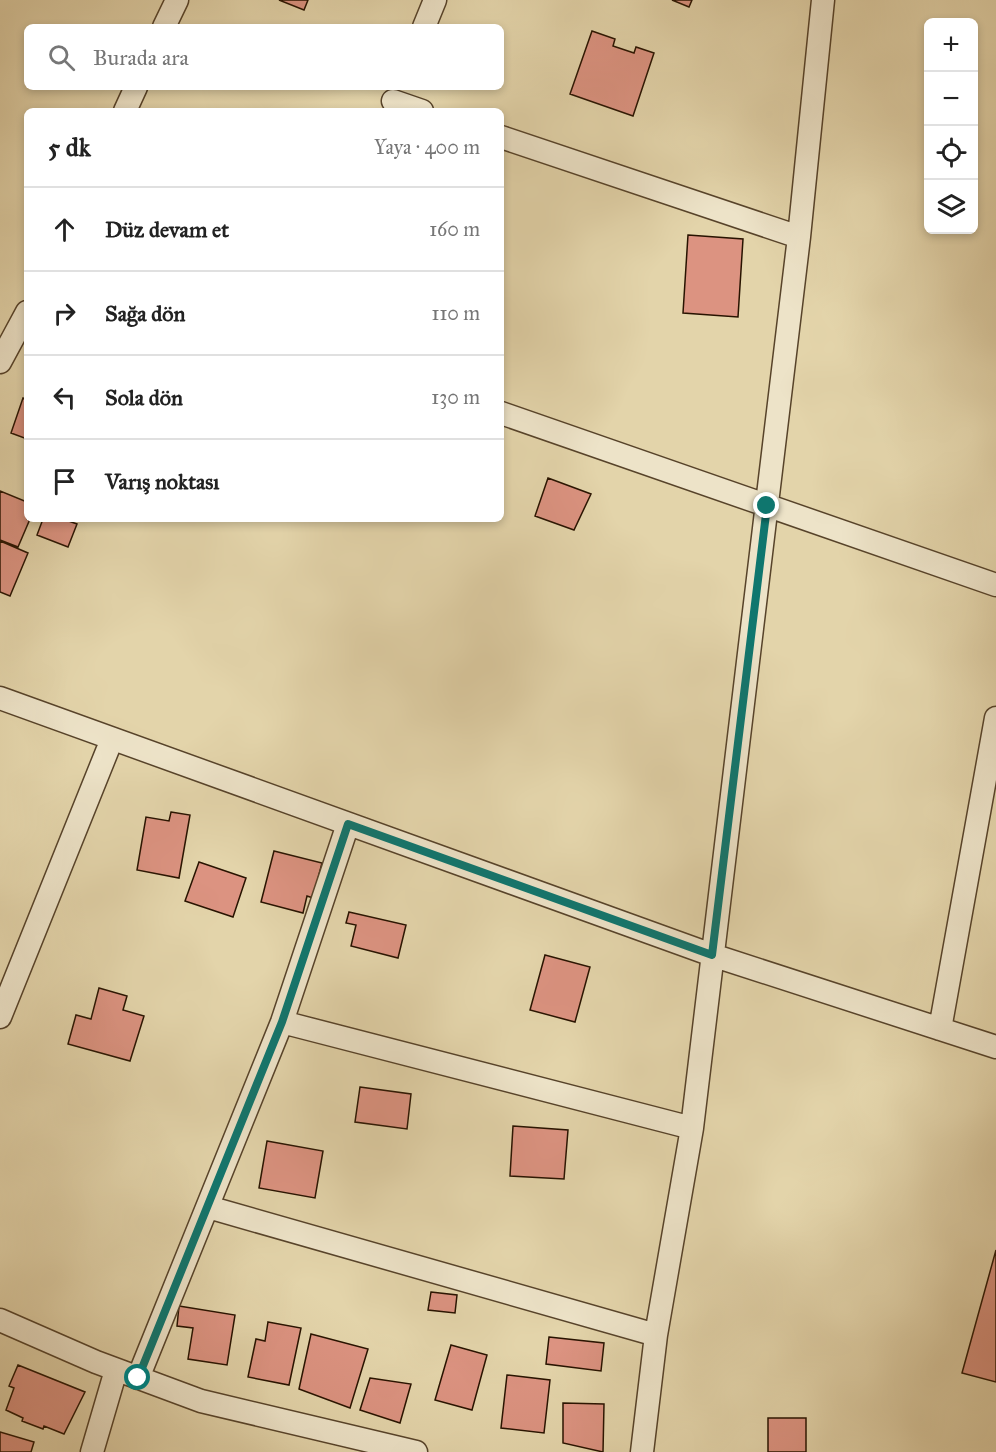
<!DOCTYPE html>
<html lang="tr">
<head>
<meta charset="utf-8">
<style>
	body { margin:0; font-family:"IM FELL Great Primer",serif; background:#f2f2f2; color:#222 }
	.controls { position:absolute; right:18px; top:18px; display:grid; overflow:hidden; border-radius:9px; box-shadow:0 3px 9px #0003 }
	.controls button { width:54px; height:54px; display:grid; place-items:center; padding:0; border:0; border-bottom:2px solid #e0e0e0; background:#fff; color:#222; font:30px sans-serif }
	.stop { position:absolute; width:18px; height:18px; margin:-14px; border:4px solid #0f766e; border-radius:50%; background:#fff }
	.stop.end { background:#0f766e; border-color:#fff; box-shadow:0 2px 6px #0008 }
	.list { margin:0; padding:0; list-style:none }
	h2 { display:flex; justify-content:space-between; align-items:center; height:78px; margin:0; padding:0 24px; font-size:26px }
	h2 small { font-size:20px; font-weight:400; color:#767676 }
	.list li { display:grid; grid-template-columns:39px 1fr auto; gap:18px; align-items:center; box-sizing:border-box; height:84px; padding:0 24px; border-top:2px solid #e0e0e0 }
	.list b { display:block; font-size:22px; white-space:nowrap }
	.list em { font-size:20px; font-style:normal; color:#767676 }
	.icon { flex:none; width:33px; height:33px; fill:none; stroke:currentColor; stroke-width:2; stroke-linecap:round; stroke-linejoin:round }
	.map { position:relative; flex:none; width:996px; height:1452px; overflow:hidden }
	.search { position:absolute; background:#fff; box-shadow:0 3px 9px #0003; left:24px; top:24px; width:480px; height:66px; display:flex; align-items:center; gap:15px; box-sizing:border-box; padding:0 21px; border-radius:9px; color:#767676; font-size:22px }
	.panel { position:absolute; background:#fff; box-shadow:0 3px 9px #0003; left:24px; top:108px; width:480px; height:414px; border-radius:9px }
	.map>svg:first-child { display:block }
	.building { fill:#dc9381; stroke:#281300; stroke-width:1.5 }
	.lines { fill:none; stroke-linecap:round; stroke-linejoin:round }
	.street-casing { stroke:#57432a; stroke-width:25 }
	.street { stroke:#ede3c8; stroke-width:22 }
	.route { stroke:#0f766e; stroke-width:8 }
</style>
</head>
<body>
<div class="map">
<svg width="996" height="1452" viewBox="0 0 996 1452">
	<rect width="100%" height="100%" fill="#e3d4aa"/>
	<filter id="stains"><feTurbulence type="fractalNoise" baseFrequency=".00333" numOctaves="4"/><feColorMatrix values="0 0 0 0 .2 0 0 0 0 .09 0 0 0 0 .02 0 0 0 .5 -.17"/></filter>
	<radialGradient id="worn" r=".72"><stop offset=".6" stop-color="#630" stop-opacity="0"/><stop offset="1" stop-color="#630" stop-opacity=".3"/></radialGradient>
	<path class="building" d="M279 0H308L304 10Z
		M672 0H692L689 7Z
		M592 31 615 39 613 46 634 53 636 47 654 53 633 116 570 94Z
		M688 235 743 239 738 317 683 313Z
		M23 398 27 400V439L11 433Z
		M548 478 591 494 574 530 535 516Z
		M0 491 27 502V519H30L18 547 0 540Z
		M43 519H63L77 524 68 547 37 535Z
		M0 541 28 553 10 596 0 592Z
		M171 812 190 815 179 878 137 870 146 817 169 821Z
		M274 851 322 863 313 898 307 896 303 913 261 902Z
		M199 862 246 878 233 917 185 901Z
		M349 912 406 925 398 958 351 946 356 925 346 923Z
		M545 955 590 967 575 1022 530 1010Z
		M99 988 127 996 123 1010 144 1016 130 1061 68 1044 76 1015 91 1019Z
		M360 1087 411 1094 407 1129 355 1122Z
		M513 1126 568 1130 564 1179 510 1176Z
		M267 1141 323 1151 315 1198 259 1188Z
		M996 1250V1382L962 1373Z
		M431 1292 457 1295 455 1313 428 1310Z
		M179 1306 235 1315 227 1365 188 1359 193 1328 177 1326Z
		M268 1322 301 1328 289 1385 248 1377 256 1339 265 1341Z
		M311 1334 368 1349 350 1408 299 1389Z
		M549 1337 604 1343 601 1371 546 1364Z
		M451 1345 487 1355 472 1410 435 1400Z
		M18 1365 85 1392 64 1434 44 1426 43 1429 22 1421 23 1418 6 1410 14 1388 9 1386Z
		M507 1375 550 1380 544 1433 501 1428Z
		M370 1378 411 1384 400 1423 360 1410Z
		M563 1403 604 1404 603 1452 563 1443Z
		M768 1418H806V1452H768Z
		M0 1432 34 1442 31 1452H0Z"/>
	<g class="lines">
		<defs>
			<path id="street" d="M164 27 177 0
				M424 27 435 0
				M393 101 422 111
				M125 111 136 87
				M501 137 799 237
				M0 362 27 312
				M501 413 996 585
				M0 698 712 955 996 1047
				M0 1017 112 739
				M282 1022 692 1128
				M940 1029 996 718
				M208 1207 656 1335
				M0 1320 96 1362 201 1401 416 1452
				M138 1378 282 1022 348 824
				M92 1452 116 1370
				M642 1452 656 1335 692 1128 799 237 823 0"/>
		</defs>
		<use href="#street" class="street-casing"/>
		<use href="#street" class="street"/>
	</g>
	<g class="lines">
		<path class="route" d="M138 1378 282 1022 348 824 712 955 767 506"/>
	</g>
	<rect width="100%" height="100%" filter="url(#stains)"/>
	<rect width="100%" height="100%" fill="url(#worn)"/>
</svg>
<div class="controls">
<button>+</button>
<button>−</button>
<button><svg class="icon" aria-label="locate" viewBox="0 0 24 24"><circle cx="12" cy="12" r="6"/><path d="M12 2v4M12 18v4M2 12h4M18 12h4"/></svg></button>
<button><svg class="icon" aria-label="layers" viewBox="0 0 24 24"><path d="M12 4l9 5-9 5-9-5zM3 14l9 5 9-5"/></svg></button>
</div>
<div class="stop" style="left:138px;top:1378px"></div>
<div class="stop end" style="left:767px;top:506px"></div>
<div class="search"><svg class="icon" aria-label="search" viewBox="0 0 24 24"><circle cx="10" cy="10" r="6"/><path d="M15 15l6 6"/></svg>Burada ara</div>
<section class="panel">
<h2>5 dk<small>Yaya · 400 m</small></h2>
<ul class="list">
<li><svg class="icon" aria-label="ahead" viewBox="0 0 24 24"><path d="M12 20V5M6 11l6-6 6 6"/></svg><div><b>Düz devam et</b></div><em>160 m</em></li>
<li><svg class="icon" aria-label="right" viewBox="0 0 24 24"><path d="M7 20v-9h11M14 6l5 5-5 5"/></svg><div><b>Sağa dön</b></div><em>110 m</em></li>
<li><svg class="icon" aria-label="left" viewBox="0 0 24 24"><path d="M17 20v-9H6M10 6l-5 5 5 5"/></svg><div><b>Sola dön</b></div><em>130 m</em></li>
<li><svg class="icon" aria-label="arrive" viewBox="0 0 24 24"><path d="M6 21V4h12l-3 4 3 4H6"/></svg><div><b>Varış noktası</b></div></li>
</ul>
</section>
</div>
</body>
</html>
